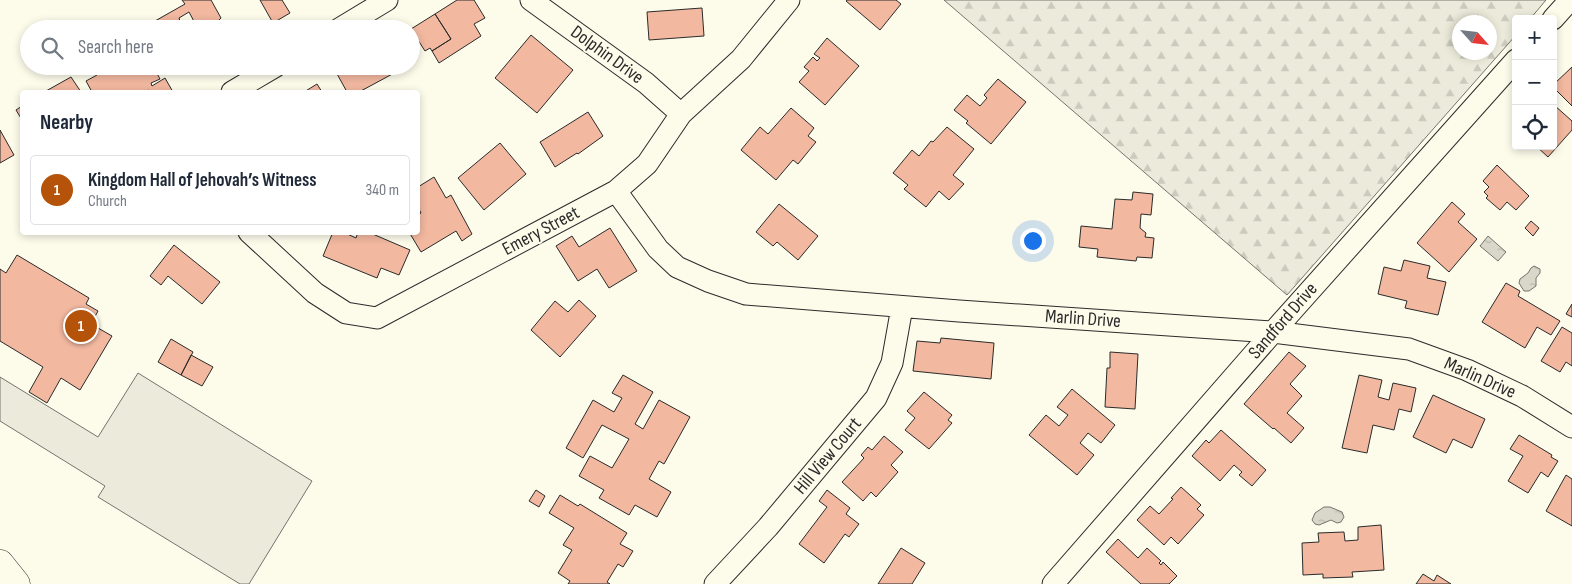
<!DOCTYPE html>
<html lang="en">
<head>
<meta charset="utf-8">
<style>
	body { margin:0; font-family:"Sofia Sans Condensed",sans-serif; background:#f2f2f3; color:#1f2937 }
	.controls { position:absolute; right:15px; top:15px; display:grid; overflow:hidden; border-radius:5px; box-shadow:0 2px 8px #0003 }
	.controls button { width:45px; height:45px; display:grid; place-items:center; padding:0; border:0; border-bottom:1px solid #e0e1e3; background:#fff; color:#1f2937; font:25px sans-serif }
	.compass { position:absolute; left:1452px; top:15px; width:45px; height:45px; border-radius:50%; background:#fff; box-shadow:0 2px 8px #0003; rotate:117deg }
	.you { position:absolute; left:1032px; top:240px; width:18px; height:18px; margin:-12px; border:4px solid #fff; border-radius:50%; background:#1a73e8; box-shadow:0 0 0 8px #1a73e833 }
	.badge { display:grid; place-items:center; width:32px; height:32px; border-radius:50%; background:#b45309; color:#fff; font-size:16px; font-weight:700 }
	.pin { position:absolute; translate:-50% -50%; border:2px solid #fff; box-shadow:0 1px 5px #0006 }
	.list { margin:0; padding:0; list-style:none }
	h2 { display:flex; justify-content:space-between; align-items:center; height:65px; margin:0; padding:0 20px; font-size:21px }
	h2 small { font-size:16px; font-weight:400; color:#747a83 }
	.list li { display:grid; grid-template-columns:32px 1fr auto; gap:15px; align-items:center; box-sizing:border-box; height:70px; margin:0 10px 10px; padding:0 10px; border:1px solid #e0e1e3; border-radius:5px }
	.list b { display:block; font-size:19px; white-space:nowrap }
	.list p { margin:0; font-size:16px; white-space:nowrap; color:#747a83 }
	.list em { font-size:16px; font-style:normal; color:#747a83 }
	.icon { flex:none; width:28px; height:28px; fill:none; stroke:currentColor; stroke-width:2; stroke-linecap:round; stroke-linejoin:round }
	.map { position:relative; flex:none; width:1572px; height:584px; overflow:hidden }
	.search { position:absolute; background:#fff; box-shadow:0 2px 8px #0003; left:20px; top:20px; width:400px; height:55px; display:flex; align-items:center; gap:12px; box-sizing:border-box; padding:0 18px; border-radius:28px; color:#747a83; font-size:19px }
	.panel { position:absolute; background:#fff; box-shadow:0 2px 8px #0003; left:20px; top:90px; width:400px; height:145px; border-radius:5px }
	.map>svg:first-child { display:block }
	.forest { fill:url(#forest-firs); stroke:#74746e; fill-rule:evenodd }
	.parking { fill:#eceadb; stroke:#74746e }
	.water { fill:url(#water-ripples); stroke:#74746e }
	.building { fill:#f2b8a0; stroke:#2b2b2b }
	.lines { fill:none; stroke-linecap:round; stroke-linejoin:round }
	.minor-casing { stroke:#2b2b2b; stroke-width:23 }
	.highway-casing { stroke:#2b2b2b; stroke-width:29 }
	.minor { stroke:#fdfbea; stroke-width:21 }
	.highway { stroke:#fdfbea; stroke-width:28 }
	.labels { text-anchor:middle; dominant-baseline:central; stroke-width:4; stroke-linejoin:round; paint-order:stroke }
	.street-label { font-size:19px; fill:#2b2b2b; stroke:#fdfbea }
</style>
</head>
<body>
<div class="map">
<svg width="1572" height="584" viewBox="0 0 1572 584">
	<defs>
		<pattern id="forest-firs" width="22" height="20" patternUnits="userSpaceOnUse" patternTransform="scale(1.25)"><rect width="22" height="20" fill="#ecebdb"/><path d="M5 1l3.5 6h-7zM16 11l3.5 6h-7z" fill="#cbcabc"/></pattern>
		<pattern id="water-ripples" width="26" height="14" patternUnits="userSpaceOnUse" patternTransform="scale(1.25)"><rect width="26" height="14" fill="#d8d7c9"/><path d="M2 4q2-2 4 0t4 0M15 11q2-2 4 0t4 0" fill="none" stroke="#bab9ad"/></pattern>
	</defs>
	<rect width="100%" height="100%" fill="#fdfbea"/>
	<path class="forest" d="M944 0H1546L1530 19H1516V35L1287 295ZM1460 22H1490V52H1460Z"/>
	<path class="parking" d="M138 373 312 481 249 584H240L98 497 105 486 0 421V377L98 437Z"/>
	<path class="water" d="M1488 236 1506 252 1498 261 1480 246Z
		M1534 266 1540 269V273L1536 278V286L1529 291H1524L1519 283 1520 279 1528 273 1531 268Z
		M1324 507H1330L1342 512 1344 517 1341 522 1337 523 1331 520 1319 525 1315 524 1312 520 1315 513Z"/>
	<path class="building" d="M182 0H211L221 18 219 20 224 29H195L197 27 189 12 179 18 180 21 178 22 182 29H159L155 21 185 4Z
		M260 0H282L290 13 273 23Z
		M457 0H474L485 18 474 24 481 36 439 63 432 51 451 39 435 14Z
		M847 0H896L901 4 880 30 846 1Z
		M702 8 704 36 649 40 647 12Z
		M435 14 451 39 432 51 430 48 425 51 411 29Z
		M531 35 573 70 537 113 495 78Z
		M827 38 859 66 825 105 799 82 809 71 804 67 813 57 817 61 820 58 814 54Z
		M92 66H153L160 79 151 83 152 86 165 78 173 92H150L149 90 145 92H92L86 81 97 75Z
		M185 66H203V67L189 74Z
		M347 66H395L398 71 359 92H347L336 72Z
		M1572 67V106L1553 87V85Z
		M71 77 81 92H47L46 91Z
		M998 79 1026 102 991 144 966 123 968 121 954 110 967 95 980 106 987 98 984 95Z
		M317 84 322 92H304Z
		M1554 105 1572 121V130L1548 157 1536 146H1553Z
		M22 106V120L16 110Z
		M791 108 814 128 808 136 816 142 798 164 793 160 776 180 741 150 760 127 768 134Z
		M588 112 603 136 578 154 577 153 555 167 540 142Z
		M947 127 974 149 953 175 964 184 949 200 939 191 926 207 904 189 908 185 893 173 912 150 919 156 931 141 933 142Z
		M0 130 14 155 0 163Z
		M500 143 526 174 484 210 458 178Z
		M1497 165 1529 196 1516 210 1507 202 1500 210 1486 198 1488 196 1484 192 1489 187 1483 181Z
		M434 177 446 198 451 195 472 234 462 241 456 231 421 252 409 232H418V215L421 213 418 207V187Z
		M1133 192 1153 194 1151 215 1141 214 1140 228 1146 233 1145 237 1154 238 1152 258 1137 257 1136 261 1097 257 1098 249 1079 247 1081 226 1112 229 1115 199 1132 200Z
		M1452 202 1465 214 1458 222 1477 239 1449 272 1417 243Z
		M779 204 818 236 798 260 777 242 773 246 756 232Z
		M1531 221 1539 228 1533 236 1525 228Z
		M610 228 637 271 609 288 597 269 578 281 556 246 572 236 579 247Z
		M333 232H343L356 238 358 232H368L410 250 399 275 381 268 377 278 323 256Z
		M174 245 220 282 202 304 168 276 161 285 150 276Z
		M17 255 89 298 86 304 98 311 91 324 112 336 80 390 61 378 47 403 29 392 43 367 0 341V269L6 273Z
		M1404 260 1430 266 1427 278 1446 282 1438 315 1405 308 1407 301 1378 294 1384 267 1401 271Z
		M1506 283 1520 291 1518 296 1560 321 1551 335 1537 327 1525 348 1482 322Z
		M579 300 596 316 560 357 531 330 555 301 568 312Z
		M1572 304V317L1566 314Z
		M1562 327 1572 333V366L1566 362 1560 372 1541 361Z
		M941 338 994 343 991 379 913 371 917 341 940 343Z
		M171 339 193 352 181 375 158 362Z
		M1110 352 1138 354 1135 409 1105 407 1107 368H1110Z
		M1289 352 1306 366 1290 384 1302 396 1287 413 1304 428 1291 443 1274 428 1273 429 1244 404Z
		M191 355 213 367 202 386 181 375Z
		M623 375 653 392 635 424 643 429 659 400 690 417 664 464 659 461 649 479 671 492 657 517 635 505 629 515 599 498 604 490 579 476 590 456 612 468 629 439 602 425 583 458 566 448 593 400 614 412 622 398 612 393Z
		M1359 375 1382 380 1378 397 1389 400 1393 383 1416 388 1411 412 1399 409 1394 430 1373 425 1367 453 1342 448Z
		M1072 389 1115 425 1101 443 1088 433 1080 443 1094 455 1077 475 1029 435 1046 415 1059 426 1068 415 1057 407Z
		M924 392 952 415 948 420 952 423 929 449 905 430 915 418 907 411Z
		M1433 395 1485 419 1472 448 1453 439 1446 453 1413 437Z
		M1221 430 1266 470 1252 486 1239 475 1242 472 1234 465 1220 481 1192 456 1206 440 1209 443Z
		M1519 435 1552 455 1551 457 1558 461 1548 477 1541 472 1528 493 1508 481 1523 456 1510 449Z
		M884 436 903 452 891 465 898 472 876 497 871 492 863 501 842 482 864 458 861 455 868 447 872 450Z
		M1566 475 1572 479V526L1546 511Z
		M1181 487 1201 505 1197 509 1204 515 1178 544 1171 537 1164 545 1137 520 1150 506 1159 514 1173 499 1171 498Z
		M536 490 545 496 539 507 529 501Z
		M827 490 850 508 846 514 859 524 849 537 845 534 824 563 799 544 827 507 819 501Z
		M560 495 578 506 580 504 627 533 620 544 633 551 623 567 618 564 607 582 610 584H568L570 581 558 573 572 550 563 545 574 528 549 513Z
		M1381 525 1384 570 1352 572 1353 577 1323 578V574L1303 575 1302 543 1319 542 1318 533 1344 532 1345 541 1358 540V527Z
		M1118 539 1138 558 1147 548 1161 561 1159 563 1161 565 1163 562 1177 576 1169 584H1141L1106 552Z
		M901 548 925 563 912 584H878Z
		M1423 574 1434 581 1437 575 1451 584H1416Z"/>
	<g class="lines">
		<defs>
			<path id="minor" d="M531 0 646 83 681 114
				M1553 19 1570 0
				M339 29 387 0
				M232 92 276 66
				M616 191 658 249 677 267 708 281 746 294 959 311 1273 332 1409 349 1467 370 1522 396 1572 427
				M249 232 315 293 346 313 377 318 616 191 647 164 681 114 741 59 789 0
				M715 584 768 527 876 398 892 363 902 307
				M1053 584 1273 332 1516 60"/>
			<path id="highway" d="M0 564 16 584"/>
		</defs>
		<use href="#minor" class="minor-casing"/>
		<use href="#highway" class="highway-casing"/>
		<use href="#minor" class="minor"/>
		<use href="#highway" class="highway"/>
	</g>
	<g class="labels">
		<g class="street-label">
			<text transform="translate(607 55) rotate(36)">Dolphin Drive</text>
			<text transform="translate(541 231) rotate(-28)">Emery Street</text>
			<text transform="translate(1083 319) rotate(4)">Marlin Drive</text>
			<text transform="translate(1283 321) rotate(-49)">Sandford Drive</text>
			<text transform="translate(1480 378) rotate(24)">Marlin Drive</text>
			<text transform="translate(828 456) rotate(-50)">Hill View Court</text>
		</g>
	</g>
</svg>
<div class="controls">
<button>+</button>
<button>−</button>
<button><svg class="icon" aria-label="locate" viewBox="0 0 24 24"><circle cx="12" cy="12" r="6"/><path d="M12 2v4M12 18v4M2 12h4M18 12h4"/></svg></button>
</div>
<svg class="compass" viewBox="-18 -18 36 36"><path d="M0-13l5 13h-10z" fill="#e53935"/><path d="M0 13l5-13h-10z" fill="#747a83"/></svg>
<div class="you"></div>
<div class="pin badge" style="left:81px;top:326px">1</div>
<div class="search"><svg class="icon" aria-label="search" viewBox="0 0 24 24"><circle cx="10" cy="10" r="6"/><path d="M15 15l6 6"/></svg>Search here</div>
<section class="panel">
<h2>Nearby<small></small></h2>
<ul class="list">
<li><span class="badge">1</span><div><b>Kingdom Hall of Jehovah’s Witness</b><p>Church</p></div><em>340 m</em></li>
</ul>
</section>
</div>
</body>
</html>
